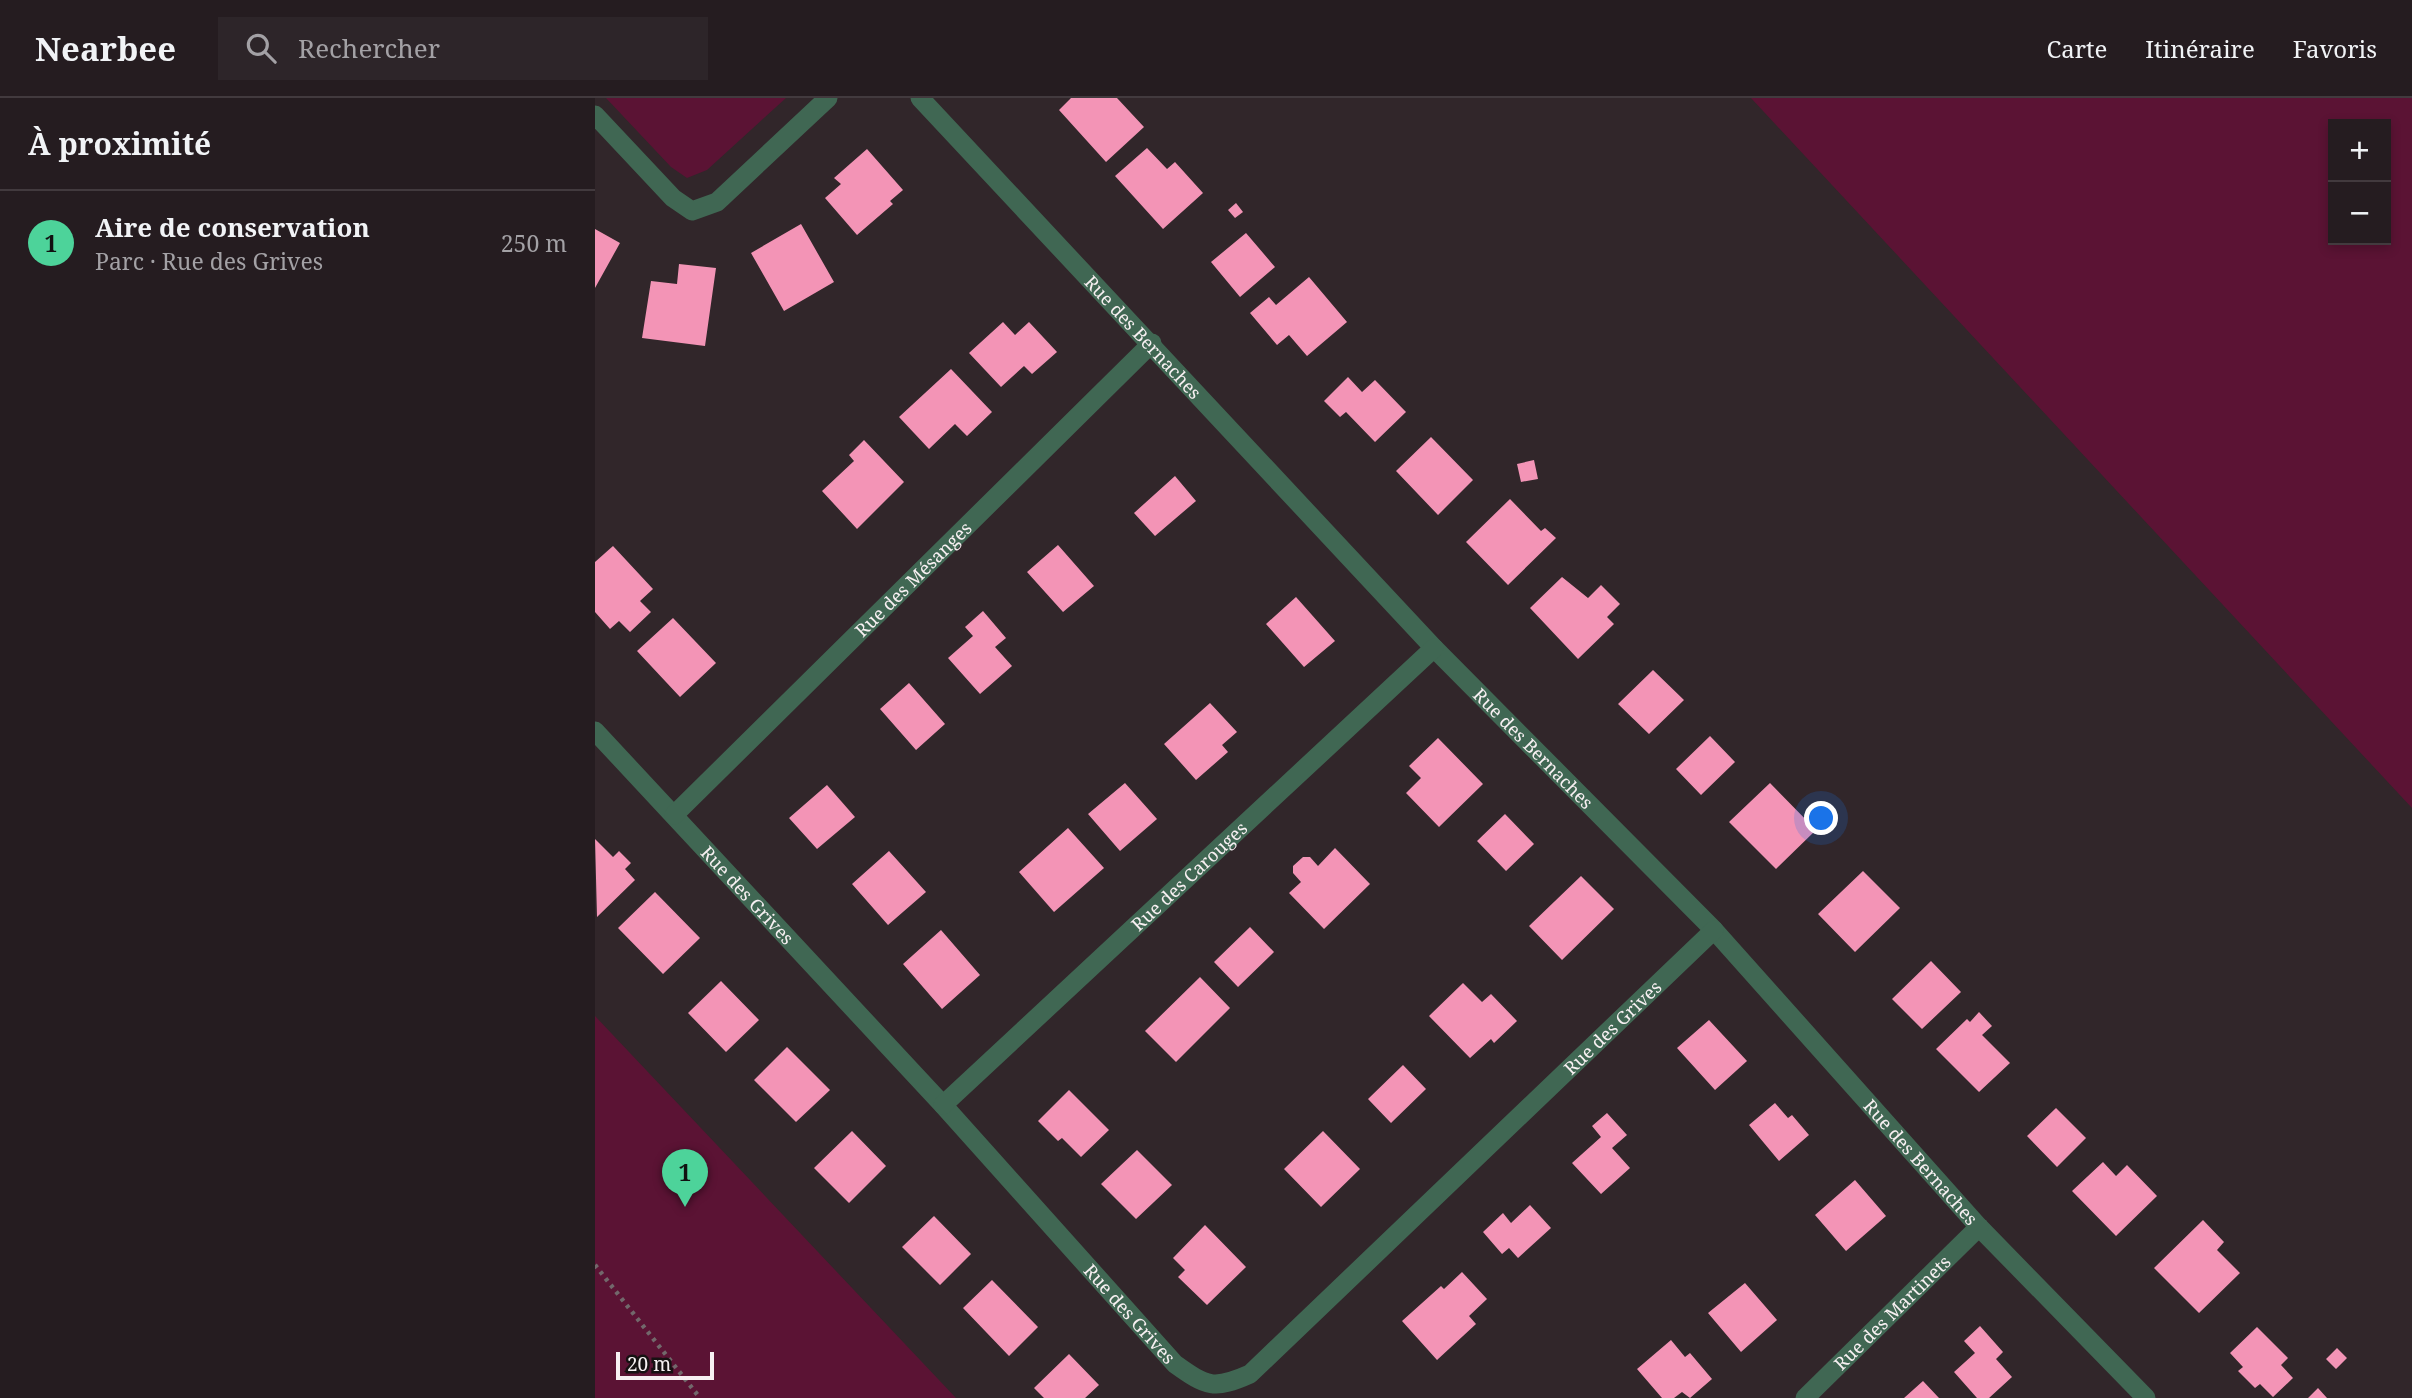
<!DOCTYPE html>
<html lang="fr">
<head>
<meta charset="utf-8">
<style>
	body { margin:0; font-family:"Noto Serif",serif; background:#2d2529; color:#f1f3f6 }
	.controls { position:absolute; right:21px; top:21px; display:grid; overflow:hidden; border-radius:0px; box-shadow:0 4px 10px #0003 }
	.controls button { width:63px; height:63px; display:grid; place-items:center; padding:0; border:0; border-bottom:2px solid #423a3e; background:#251c20; color:#f1f3f6; font:35px sans-serif }
	.scale { position:absolute; left:21px; bottom:18px; width:98px; box-sizing:border-box; padding-left:7px; border:4px solid #f7f0f2; border-top:0; font-size:19px; line-height:24px; white-space:nowrap; color:#f7f0f2; -webkit-text-stroke:5px #161112; paint-order:stroke }
	.you { position:absolute; left:1227px; top:721px; width:24px; height:24px; margin:-18px; border:5px solid #fff; border-radius:50%; background:#1a73e8; box-shadow:0 0 0 10px #1a73e833 }
	.badge { display:grid; place-items:center; width:46px; height:46px; border-radius:50%; background:#4dd39a; color:#111; font-size:23px; font-weight:700 }
	.pin { position:absolute; translate:-50% -58px; filter:drop-shadow(0 2px 4px #0008) }
	.pin::after { content:''; position:absolute; top:37px; width:24px; height:21px; background:inherit; clip-path:polygon(0 0,100% 0,50% 100%) }
	.list { margin:0; padding:0; list-style:none }
	h2 { display:flex; justify-content:space-between; align-items:center; height:91px; margin:0; padding:0 28px; font-size:30px }
	h2 small { font-size:23px; font-weight:400; color:#a3a1a5 }
	.list li { display:grid; grid-template-columns:46px 1fr auto; gap:21px; align-items:center; box-sizing:border-box; height:105px; padding:0 28px; border-top:2px solid #423a3e }
	.list b { display:block; font-size:26px; white-space:nowrap }
	.list p { margin:0; font-size:23px; white-space:nowrap; color:#a3a1a5 }
	.list em { font-size:23px; font-style:normal; color:#a3a1a5 }
	.icon { flex:none; width:38px; height:38px; fill:none; stroke:currentColor; stroke-width:2; stroke-linecap:round; stroke-linejoin:round }
	.map { position:relative; flex:none; width:1817px; height:1300px; overflow:hidden }
	header { display:flex; align-items:center; gap:42px; box-sizing:border-box; height:98px; padding:0 35px; background:#251c20; border-bottom:2px solid #423a3e }
	header strong { font-size:33px }
	nav { display:flex; gap:38px; margin-inline-start:auto; font-size:24px }
	.search { width:490px; height:63px; background:#2d2529; display:flex; align-items:center; gap:18px; box-sizing:border-box; padding:0 24px; border-radius:0px; color:#a3a1a5; font-size:26px }
	main { display:flex }
	aside { flex:1; background:#251c20 }
	.map>svg:first-child { display:block }
	.green { fill:#5b1334; fill-rule:evenodd }
	.building { fill:#f394b6 }
	.lines { fill:none; stroke-linecap:round; stroke-linejoin:round }
	.path { stroke:#72686b; stroke-width:4.5; stroke-dasharray:3.5 5; stroke-linecap:butt }
	.minor { stroke:#406753; stroke-width:19 }
	.labels { text-anchor:middle; dominant-baseline:central; stroke-width:7; stroke-linejoin:round; paint-order:stroke }
	.street-label { font-size:18px; fill:#f7f0f2; stroke:#161112 }
</style>
</head>
<body>
<header>
<strong>Nearbee</strong>
<div class="search"><svg class="icon" aria-label="search" viewBox="0 0 24 24"><circle cx="10" cy="10" r="6"/><path d="M15 15l6 6"/></svg>Rechercher</div>
<nav><a>Carte</a><a>Itinéraire</a><a>Favoris</a></nav>
</header>
<main>
<aside>
<h2>À proximité<small></small></h2>
<ul class="list">
<li><span class="badge">1</span><div><b>Aire de conservation</b><p>Parc · Rue des Grives</p></div><em>250 m</em></li>
</ul>
</aside>
<div class="map">
<svg width="1817" height="1300" viewBox="0 0 1817 1300">
	<rect width="100%" height="100%" fill="#31262a"/>
	<path class="green" d="M11 0H191L112 72 92 80 76 69Z
		M1156 0H1817V710ZM1738 26H1791V142H1738Z
		M0 918 361 1300H0Z"/>
	<path class="building" d="M476 0H522L549 29 511 64 464 12Z
		M552 50 572 71 580 64 608 95 568 131 520 78Z
		M272 51 308 92 295 103 298 106 262 137 230 100 246 86 239 80Z
		M641 105 648 114 640 120 633 112Z
		M206 126 239 184 189 213 156 155Z
		M0 131 25 145 0 190Z
		M651 135 680 169 645 199 616 164Z
		M84 166 121 170 110 248 47 240 56 183 82 186Z
		M714 179 752 224 712 258 694 237 682 247 655 215 674 199 681 207Z
		M408 224 420 237 434 224 462 254 437 276 429 268 406 289 374 255Z
		M356 271 397 314 372 338 360 326 334 351 304 319Z
		M753 279 767 294 780 282 811 314 780 344 751 314 745 319 729 303Z
		M836 339 878 382 843 417 801 373Z
		M269 342 309 384 262 431 227 393 259 363 254 357Z
		M939 362 943 381 926 384 922 366Z
		M580 378 601 403 560 438 539 415Z
		M915 401 946 433 950 430 961 440 913 487 871 444Z
		M463 447 499 488 468 514 432 474Z
		M18 448 58 491 45 503 56 514 35 534 24 523 15 531 0 514V464Z
		M967 479 993 500 1006 487 1025 506 1012 519 1019 526 983 561 935 510Z
		M701 499 740 543 709 569 671 526Z
		M388 513 411 540 400 549 417 568 385 596 353 560 378 538 370 529Z
		M78 520 121 565 85 599 42 553Z
		M1058 572 1089 602 1054 636 1023 606Z
		M314 585 350 626 321 652 285 611Z
		M615 605 642 634 627 647 633 654 601 682 569 646Z
		M1115 638 1140 664 1106 697 1081 671Z
		M843 640 888 686 844 729 811 695 826 680 814 668Z
		M530 685 562 721 525 753 493 716Z
		M1175 685 1221 732 1181 771 1134 724Z
		M232 687 260 719 222 751 194 720Z
		M910 716 939 746 911 773 882 743Z
		M473 730 509 770 459 814 424 774Z
		M0 741 18 759 24 753 36 765 30 771 40 782 2 819Z
		M740 750 775 786 729 831 694 795 706 784 698 775V768L708 759H715L723 768Z
		M294 753 331 794 293 827 257 786Z
		M1268 773 1305 810 1260 854 1223 816Z
		M986 778 1019 811 967 862 934 828Z
		M60 794 105 840 68 876 23 830Z
		M655 829 679 854 643 889 619 864Z
		M346 832 385 877 347 911 308 866Z
		M1336 863 1366 894 1327 931 1297 901Z
		M605 879 635 910 581 964 550 933Z
		M126 883 164 922 131 954 93 915Z
		M868 885 887 904 896 896 922 923 899 945 896 941 875 960 834 918Z
		M1384 914 1397 928 1387 937 1415 965 1384 994 1341 951 1372 921 1375 924Z
		M1114 922 1152 963 1120 992 1082 950Z
		M192 949 235 992 201 1024 159 982Z
		M808 967 831 991 796 1025 773 1001Z
		M474 992 514 1032 486 1059 467 1040 463 1043 443 1023Z
		M1180 1005 1193 1020 1197 1017 1214 1037 1184 1063 1154 1027Z
		M1461 1010 1491 1040 1462 1069 1432 1038Z
		M1012 1015 1032 1037 1017 1050 1035 1070 1006 1096 977 1065 1006 1039 997 1028Z
		M257 1033 291 1068 254 1105 219 1070Z
		M728 1033 765 1071 726 1109 689 1071Z
		M542 1052 577 1087 541 1121 506 1086Z
		M1508 1064 1521 1078 1532 1067 1562 1098 1521 1138 1477 1093Z
		M1260 1082 1291 1118 1251 1153 1220 1117Z
		M935 1107 956 1130 923 1160 914 1150 907 1156 888 1134 908 1115 916 1125Z
		M339 1118 376 1156 345 1187 307 1149Z
		M1608 1122 1629 1144 1622 1152 1645 1175 1604 1215 1559 1170Z
		M610 1127 651 1169 612 1207 583 1179 590 1172 578 1160Z
		M867 1174 892 1201 874 1218 881 1226 842 1262 807 1223 846 1188 849 1191Z
		M397 1182 443 1229 414 1258 368 1210Z
		M1150 1185 1182 1222 1146 1254 1113 1215Z
		M1385 1228 1408 1254 1401 1261 1417 1279 1394 1300H1382L1359 1274 1380 1255 1369 1243Z
		M1662 1229 1693 1260 1686 1267 1698 1280 1678 1299 1665 1286 1660 1290 1643 1273 1648 1269 1635 1255Z
		M1076 1242 1090 1259 1095 1255 1117 1281 1095 1300 1087 1294 1079 1300H1067L1042 1271Z
		M1742 1250 1752 1260 1741 1271 1731 1261Z
		M474 1256 504 1287 490 1300H449L439 1290Z
		M1328 1283 1344 1300H1309Z
		M1723 1290 1732 1300H1713Z"/>
	<g class="lines">
		<path class="path" d="M0 1167 105 1300"/>
		<g class="minor">
			<path id="s1" d="M325 0 839 550 1119 832 1384 1129 1551 1300"/>
			<path d="M0 17 78 100 97 113 122 104 233 0"/>
			<path id="s2" d="M0 633 348 1007 580 1266C612 1289 619 1292 655 1276L1119 832"/>
			<path id="s3" d="M79 717 557 245"/>
			<path id="s4" d="M348 1007 839 550"/>
			<path id="s5" d="M1210 1300 1384 1129"/>
		</g>
	</g>
	<g class="labels">
		<g class="street-label">
			<text stroke="none"><textPath href="#s1" startOffset="327">Rue des Bernaches</textPath></text>
			<text stroke="none"><textPath href="#s3" startOffset="336">Rue des Mésanges</textPath></text>
			<text stroke="none"><textPath href="#s1" startOffset="894">Rue des Bernaches</textPath></text>
			<text stroke="none"><textPath href="#s4" startOffset="336">Rue des Carouges</textPath></text>
			<text stroke="none"><textPath href="#s2" startOffset="224">Rue des Grives</textPath></text>
			<text stroke="none"><textPath href="#s2" startOffset="1442">Rue des Grives</textPath></text>
			<text stroke="none"><textPath href="#s1" startOffset="1461">Rue des Bernaches</textPath></text>
			<text stroke="none"><textPath href="#s5" startOffset="122">Rue des Martinets</textPath></text>
			<text stroke="none"><textPath href="#s2" startOffset="791">Rue des Grives</textPath></text>
		</g>
	</g>
</svg>
<div class="controls">
<button>+</button>
<button>−</button>
</div>
<div class="scale">20 m</div>
<div class="you"></div>
<div class="pin badge" style="left:90px;top:1109px">1</div>
</div>
</main>
</body>
</html>
